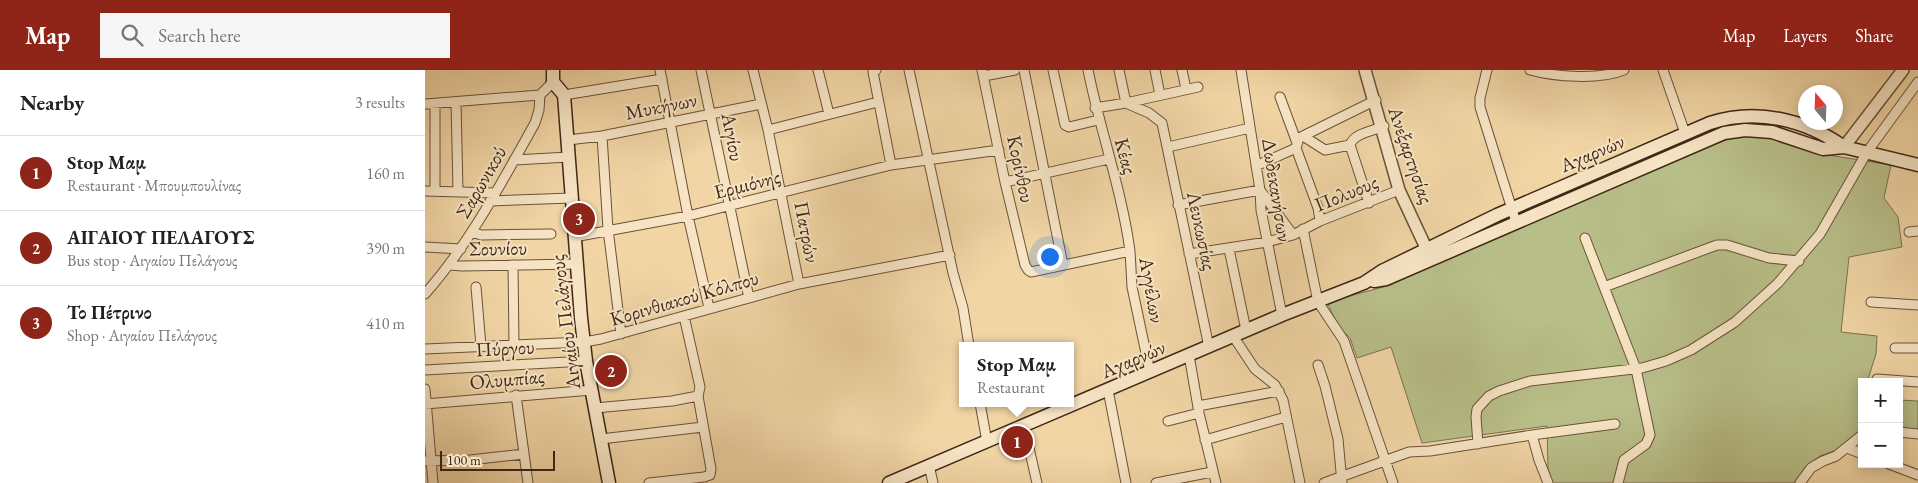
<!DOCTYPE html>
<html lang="en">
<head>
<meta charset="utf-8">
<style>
	body { margin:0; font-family:"EB Garamond",serif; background:#f6f6f6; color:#222 }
	.controls { position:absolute; right:15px; bottom:15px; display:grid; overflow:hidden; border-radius:0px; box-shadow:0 2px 12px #0003 }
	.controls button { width:45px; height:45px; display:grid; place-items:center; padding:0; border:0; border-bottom:1px solid #e0e0e0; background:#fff; color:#222; font:25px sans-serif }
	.compass { position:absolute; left:1373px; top:15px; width:45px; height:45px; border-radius:50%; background:#fff; box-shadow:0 2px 12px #0003; rotate:341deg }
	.scale { position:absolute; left:15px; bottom:12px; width:115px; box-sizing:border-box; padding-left:5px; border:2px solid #402717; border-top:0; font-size:14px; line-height:18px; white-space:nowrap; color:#402717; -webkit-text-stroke:4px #f6e4c4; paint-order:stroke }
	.you { position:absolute; left:624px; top:186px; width:18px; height:18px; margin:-12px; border:4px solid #fff; border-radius:50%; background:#1a73e8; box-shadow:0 0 0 8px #1a73e833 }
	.badge { display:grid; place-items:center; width:32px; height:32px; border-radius:50%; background:#8f2418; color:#fff; font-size:16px; font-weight:700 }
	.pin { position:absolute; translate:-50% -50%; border:2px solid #fff; box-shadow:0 1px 5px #0006 }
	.popup { position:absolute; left:534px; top:272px; width:115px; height:65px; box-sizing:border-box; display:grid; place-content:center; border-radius:0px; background:#fff; filter:drop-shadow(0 1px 4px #0005); font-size:16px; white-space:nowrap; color:#767676 }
	.popup b { font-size:19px; color:#222 }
	.popup::after { content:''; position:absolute; left:50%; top:100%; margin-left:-10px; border:10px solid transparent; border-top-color:#fff }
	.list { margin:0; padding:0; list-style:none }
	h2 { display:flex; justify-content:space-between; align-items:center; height:65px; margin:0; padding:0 20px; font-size:21px }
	h2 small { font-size:16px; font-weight:400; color:#767676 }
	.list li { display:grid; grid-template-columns:32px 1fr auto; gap:15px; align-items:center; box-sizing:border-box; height:75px; padding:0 20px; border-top:1px solid #e0e0e0 }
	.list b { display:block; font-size:19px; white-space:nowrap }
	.list p { margin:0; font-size:16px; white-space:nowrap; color:#767676 }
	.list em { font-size:16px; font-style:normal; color:#767676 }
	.icon { flex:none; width:28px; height:28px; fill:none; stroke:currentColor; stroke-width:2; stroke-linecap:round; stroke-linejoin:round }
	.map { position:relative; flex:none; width:1493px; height:413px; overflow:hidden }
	header { display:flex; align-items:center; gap:30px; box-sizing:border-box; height:70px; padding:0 25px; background:#8f2418; color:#fff }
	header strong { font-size:24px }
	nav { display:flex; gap:28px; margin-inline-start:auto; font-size:18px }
	.search { width:350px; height:45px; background:#f6f6f6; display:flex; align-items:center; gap:12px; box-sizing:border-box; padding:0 18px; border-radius:0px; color:#767676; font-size:19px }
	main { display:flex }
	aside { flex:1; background:#fff }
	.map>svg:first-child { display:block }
	.green { fill:#b8be88; stroke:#7c7250 }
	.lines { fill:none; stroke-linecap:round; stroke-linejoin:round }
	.minor-casing { stroke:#6c523a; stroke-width:11 }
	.tertiary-casing { stroke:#6c523a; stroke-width:14 }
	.secondary-casing { stroke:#402717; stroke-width:15 }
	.minor { stroke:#f6e4c4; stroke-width:9 }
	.tertiary { stroke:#f6e4c4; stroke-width:11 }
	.secondary { stroke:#f6e4c4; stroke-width:12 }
	.labels { text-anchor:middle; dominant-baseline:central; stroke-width:4; stroke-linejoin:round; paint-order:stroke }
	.street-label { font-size:20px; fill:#402717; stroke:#f6e4c4 }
</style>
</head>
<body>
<header>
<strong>Map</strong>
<div class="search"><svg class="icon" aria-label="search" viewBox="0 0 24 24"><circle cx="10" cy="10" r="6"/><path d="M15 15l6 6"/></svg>Search here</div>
<nav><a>Map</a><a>Layers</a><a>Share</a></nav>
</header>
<main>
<aside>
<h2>Nearby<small>3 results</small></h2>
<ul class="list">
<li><span class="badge">1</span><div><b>Stop Μαμ</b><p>Restaurant · Μπουμπουλίνας</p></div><em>160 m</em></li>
<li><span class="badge">2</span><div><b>ΑΙΓΑΙΟΥ ΠΕΛΑΓΟΥΣ</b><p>Bus stop · Αιγαίου Πελάγους</p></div><em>390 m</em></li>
<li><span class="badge">3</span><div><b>Το Πέτρινο</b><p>Shop · Αιγαίου Πελάγους</p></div><em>410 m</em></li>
</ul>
</aside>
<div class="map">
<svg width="1493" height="413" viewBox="0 0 1493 413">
	<rect width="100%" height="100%" fill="#f1d5a5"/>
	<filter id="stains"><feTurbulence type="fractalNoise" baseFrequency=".004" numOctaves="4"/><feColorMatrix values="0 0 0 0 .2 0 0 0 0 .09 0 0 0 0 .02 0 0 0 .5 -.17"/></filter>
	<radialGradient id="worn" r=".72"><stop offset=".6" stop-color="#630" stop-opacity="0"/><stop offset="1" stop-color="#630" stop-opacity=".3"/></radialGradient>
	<path class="green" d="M1343 64 1397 84 1466 95 1459 128 1473 147 1477 177 1424 187 1416 262 1452 266 1451 284 1442 312H1437V359L1412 380 1395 386 1381 396 1369 413H1127L1123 399 1122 356 997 373 966 277 932 288 925 268 913 256 902 232 962 216 1238 94 1285 75 1317 65Z
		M1474 330 1493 331V360L1474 358Z"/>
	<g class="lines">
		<defs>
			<path id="minor" d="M235 0 263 146 284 238
				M276 0 324 228
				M328 0 343 60 374 214
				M393 0 404 44
				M451 0 448 2 466 95
				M484 0 528 203 538 238 544 276
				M557 0 580 112 600 195 603 200 606 202 705 181 707 217 725 302
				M599 0 638 195
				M628 0 640 55 644 57 673 50
				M663 0C675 60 697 121 705 181
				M694 0 701 33 724 43 737 53 784 277
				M730 0 735 25
				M757 0 761 19
				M816 0 835 120 836 140 857 245
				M1062 0 1055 28V37L1091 152
				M1105 0C1130 7 1175 10 1199 0
				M1238 0 1260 63
				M559 6 590 0
				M139 25 237 9
				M855 27 872 73
				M31 32 33 121
				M0 34 115 25
				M10 34V121
				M670 38 701 33 773 17
				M343 60 453 32
				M177 66 183 159 196 264
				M878 66 900 80 925 75
				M143 70 177 66 336 34
				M743 77 825 58
				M871 78 893 138 895 151
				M89 90 144 87
				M831 96 871 78 874 68 878 66 951 30
				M580 112 684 89
				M0 121 70 123
				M65 131 147 128
				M944 133 925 75C929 63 948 61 959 56
				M753 135 835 120 868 165
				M878 159 893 232 919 271 968 413
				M48 162 56 165 126 164
				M1484 162 1493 161
				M149 167 263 146 466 95 574 80
				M1160 168 1211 299 1225 365 1221 374 1199 390 1193 413
				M0 177 36 179
				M804 179 821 260
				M764 184 842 172 868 165 895 151 974 120
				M25 195 37 196 151 194
				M88 195 89 275
				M51 217 56 276
				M1179 217 1292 175H1302L1344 188 1374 191
				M0 224C45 173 77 112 110 53L114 40 115 25 128 12
				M1446 232 1493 235
				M808 266 830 299 850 315 858 330 875 413
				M1470 278H1493
				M0 279 159 272 176 269 374 214 525 185
				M764 285 774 343 791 413
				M893 295 900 316 913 369 917 413
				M0 300 161 291
				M1452 309 1493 312
				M0 319 8 413
				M683 320 701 413
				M91 325 103 413
				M555 333 562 372
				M0 334 167 320
				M773 336 854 321
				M170 338 247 331 273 326
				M743 351 774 343
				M599 356 612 413
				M1474 362 1493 364
				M1107 365 1114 390 1123 413
				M176 369 278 357
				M780 370 861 347
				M1053 374 1051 347 1052 339 1064 326 1074 321 1105 311 1217 298 1241 291 1266 280 1310 252 1353 213 1395 164 1442 82 1493 12
				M1422 378 1437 384
				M0 391 45 390 99 384
				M1464 394 1493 405
				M504 395 508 413
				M224 413 279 407 285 405 286 399 273 326 275 317 259 246
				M731 413 787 402
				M899 413 984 382 1005 381 1107 365 1190 354
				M1375 413 1386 398 1398 391 1411 386 1437 365"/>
			<path id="tertiary" d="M940 0 974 120 1002 180
				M1419 77 1478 0"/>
			<path id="secondary" d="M128 0V12L139 25 156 248 161 291 184 413
				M949 211 961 209 1299 63 1320 60 1347 62 1398 79 1419 77 1493 95
				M464 413 857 245 939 213 957 201 1072 145 1285 53C1331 38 1379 49 1419 77"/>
		</defs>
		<use href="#minor" class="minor-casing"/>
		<use href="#tertiary" class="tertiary-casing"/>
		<use href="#secondary" class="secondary-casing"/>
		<use href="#minor" class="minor"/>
		<use href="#tertiary" class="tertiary"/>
		<use href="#secondary" class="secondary"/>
	</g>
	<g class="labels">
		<g class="street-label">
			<text transform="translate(236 36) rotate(-11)">Μυκήνων</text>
			<text transform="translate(308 67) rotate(79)">Αιγίου</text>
			<text transform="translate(1167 83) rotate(-23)">Αχαρνών</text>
			<text transform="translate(986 85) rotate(71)">Ανεξαρτησίας</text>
			<text transform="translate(701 86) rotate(75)">Κέας</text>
			<text transform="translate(596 99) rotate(78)">Κορίνθου</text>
			<text transform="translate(56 112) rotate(-60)">Σαρωνικού</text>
			<text transform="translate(322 114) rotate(-14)">Ερμιόνης</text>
			<text transform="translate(852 120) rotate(81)">Δωδεκανήσων</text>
			<text transform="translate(921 123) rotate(-22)">Πολυους</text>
			<text transform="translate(777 161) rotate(78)">Λευκωσίας</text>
			<text transform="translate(382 162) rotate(79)">Πατρών</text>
			<text transform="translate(73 178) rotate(-1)">Σουνίου</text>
			<text transform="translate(727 220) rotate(80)">Αγγέλων</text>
			<text transform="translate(259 228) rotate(-16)">Κορινθιακού Κόλπου</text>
			<text transform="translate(140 252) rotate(-97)">Αιγαίου Πελάγους</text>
			<text transform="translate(80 278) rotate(-3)">Πύργου</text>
			<text transform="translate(708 289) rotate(-23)">Αχαρνών</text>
			<text transform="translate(82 309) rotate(-5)">Ολυμπίας</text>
		</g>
	</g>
	<rect width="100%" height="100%" filter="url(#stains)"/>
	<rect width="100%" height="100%" fill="url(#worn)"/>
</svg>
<div class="controls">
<button>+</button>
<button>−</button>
</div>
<svg class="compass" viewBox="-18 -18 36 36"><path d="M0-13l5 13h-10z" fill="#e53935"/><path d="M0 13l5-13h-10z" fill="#767676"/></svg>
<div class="scale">100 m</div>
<div class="you"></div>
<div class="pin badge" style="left:592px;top:372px">1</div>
<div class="popup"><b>Stop Μαμ</b>Restaurant</div>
<div class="pin badge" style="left:186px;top:301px">2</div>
<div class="pin badge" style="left:154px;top:149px">3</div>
</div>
</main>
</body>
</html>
